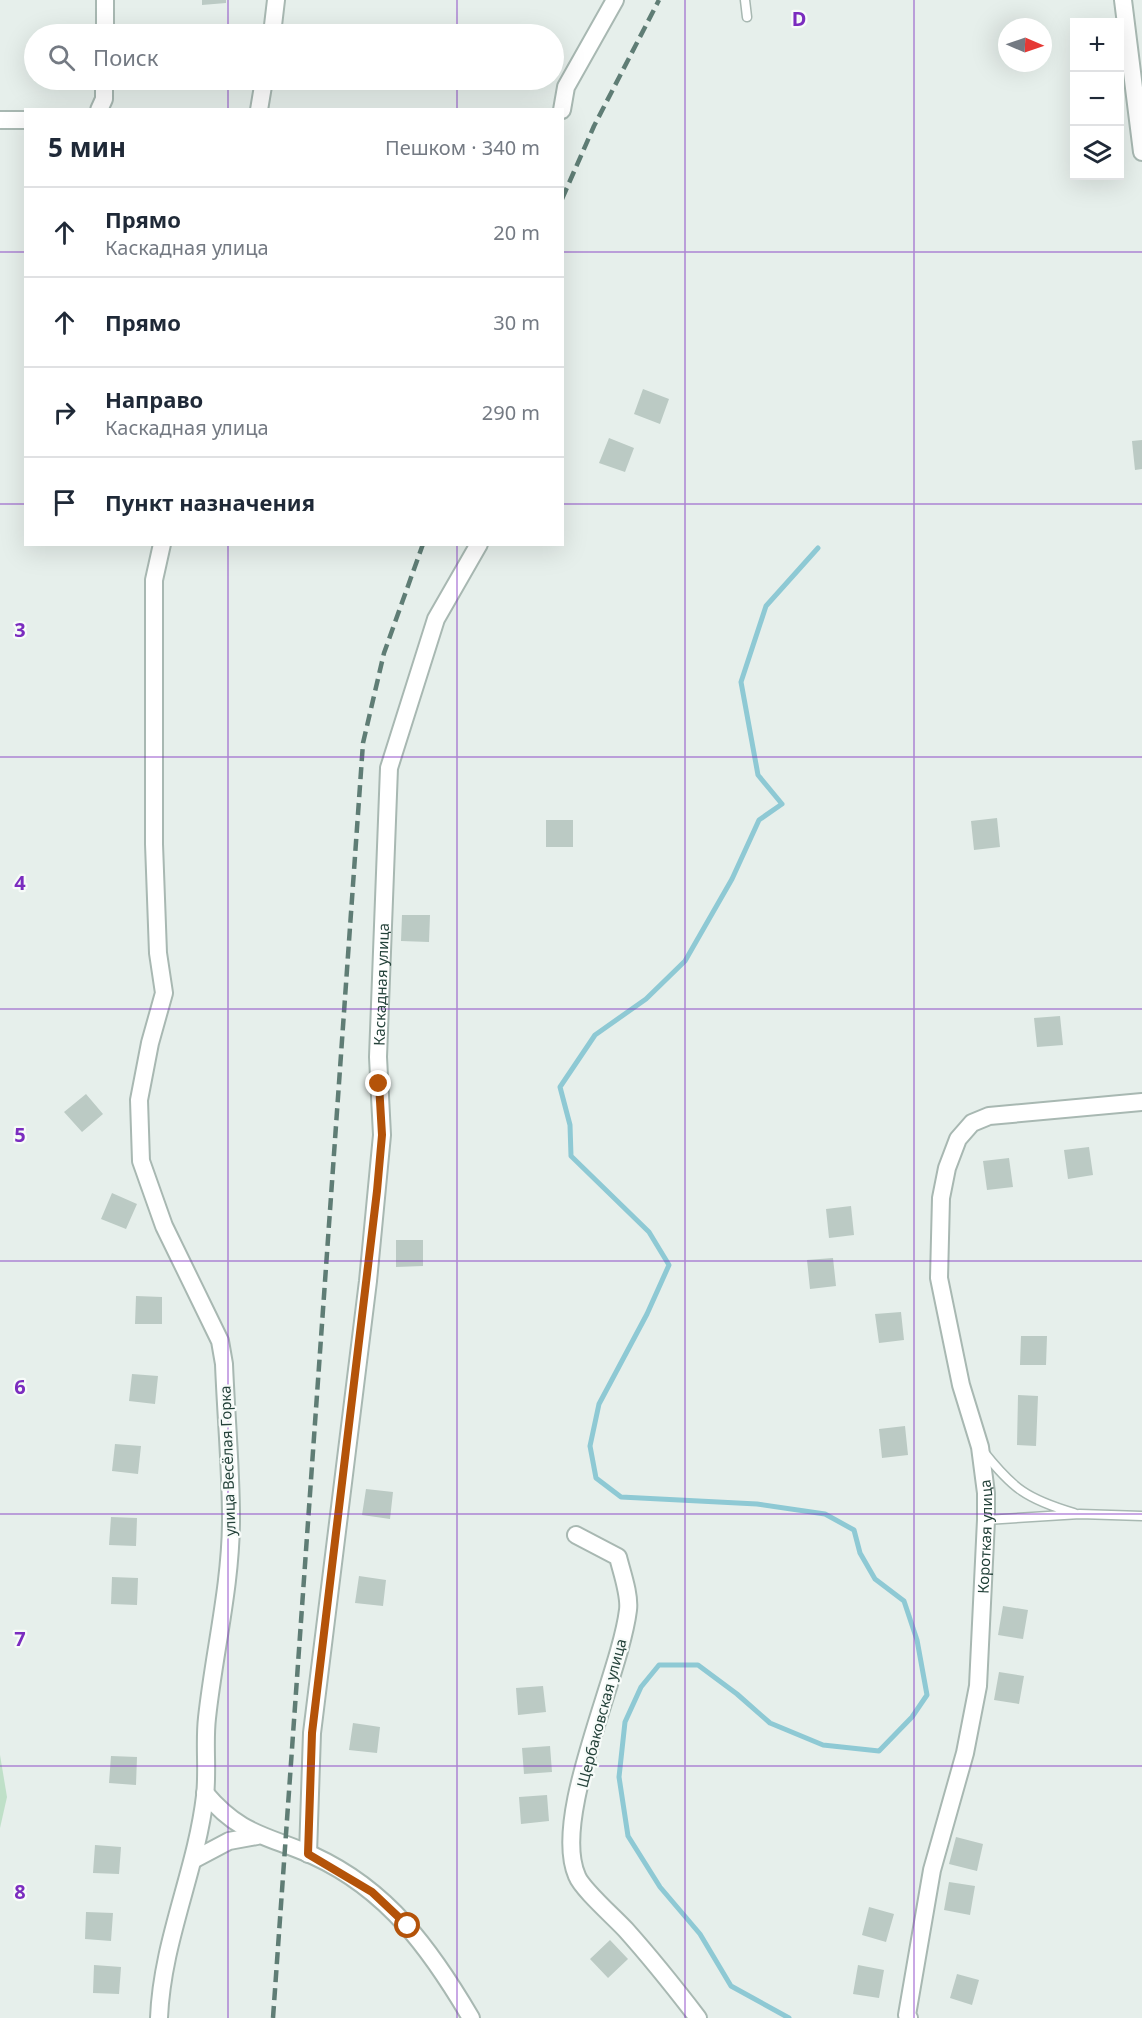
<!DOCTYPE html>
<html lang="ru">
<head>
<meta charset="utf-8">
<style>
	body { margin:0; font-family:"Noto Sans",sans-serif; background:#f2f2f3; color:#1f2937 }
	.controls { position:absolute; right:18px; top:18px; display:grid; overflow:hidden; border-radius:0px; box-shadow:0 6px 24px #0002 }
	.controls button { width:54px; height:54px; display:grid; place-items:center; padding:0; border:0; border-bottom:2px solid #e0e1e3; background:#fff; color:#1f2937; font:30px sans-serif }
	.compass { position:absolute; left:998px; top:18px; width:54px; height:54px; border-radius:50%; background:#fff; box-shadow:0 6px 24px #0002; rotate:92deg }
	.stop { position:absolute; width:18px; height:18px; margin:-14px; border:4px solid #b45309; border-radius:50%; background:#fff }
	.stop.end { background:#b45309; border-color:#fff; box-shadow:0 2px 6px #0008 }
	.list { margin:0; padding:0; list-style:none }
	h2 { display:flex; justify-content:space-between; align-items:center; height:78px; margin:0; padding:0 24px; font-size:26px }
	h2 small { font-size:20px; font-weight:400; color:#747a83 }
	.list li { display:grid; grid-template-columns:39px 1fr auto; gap:18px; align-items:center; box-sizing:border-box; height:90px; padding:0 24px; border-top:2px solid #e0e1e3 }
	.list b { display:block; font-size:22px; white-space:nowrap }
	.list p { margin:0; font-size:20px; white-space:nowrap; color:#747a83 }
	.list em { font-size:20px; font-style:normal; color:#747a83 }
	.icon { flex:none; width:33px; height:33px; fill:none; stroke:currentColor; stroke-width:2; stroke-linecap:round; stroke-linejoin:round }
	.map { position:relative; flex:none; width:1142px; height:2018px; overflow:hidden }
	.search { position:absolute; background:#fff; box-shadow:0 6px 24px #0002; left:24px; top:24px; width:540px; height:66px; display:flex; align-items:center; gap:15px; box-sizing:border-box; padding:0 21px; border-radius:33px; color:#747a83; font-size:22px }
	.panel { position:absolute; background:#fff; box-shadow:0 6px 24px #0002; left:24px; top:108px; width:540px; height:438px; border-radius:0px }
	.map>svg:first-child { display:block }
	.green { fill:#bfe0c8 }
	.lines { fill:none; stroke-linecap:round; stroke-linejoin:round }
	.stream { stroke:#8ec9d4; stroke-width:5 }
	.building { fill:#bbcac4 }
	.service-casing { stroke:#a8b8b2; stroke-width:11 }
	.minor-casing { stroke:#a8b8b2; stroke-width:20 }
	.service { stroke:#fff; stroke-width:8 }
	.minor { stroke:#fff; stroke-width:16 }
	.rail { stroke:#5f7d75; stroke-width:4.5; stroke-dasharray:12 6; stroke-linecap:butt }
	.route { stroke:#b45309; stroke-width:8 }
	.grid { fill:none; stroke:#7b2cbf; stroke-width:1.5; stroke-opacity:0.55 }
	.labels { text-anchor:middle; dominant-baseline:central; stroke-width:4.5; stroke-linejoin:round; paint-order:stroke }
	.street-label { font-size:15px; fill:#24423a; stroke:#f7fbf9 }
	.grid-label { font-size:20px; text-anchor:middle; font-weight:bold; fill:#7b2cbf; stroke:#f7fbf9; stroke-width:4.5; stroke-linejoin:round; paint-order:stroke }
</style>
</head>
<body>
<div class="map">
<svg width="1142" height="2018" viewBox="0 0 1142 2018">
	<rect width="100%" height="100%" fill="#e6efeb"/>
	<path class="green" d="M0 1755 7 1797 0 1828Z"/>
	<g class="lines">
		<path class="stream" d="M789 2018 731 1986 700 1934 660 1887 628 1836 619 1777 625 1722 641 1687 659 1665H698L737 1694 770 1723 823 1745 879 1751 912 1717 927 1695 917 1640 904 1601 875 1579 860 1553 854 1530 825 1514 757 1504 621 1497 596 1478 590 1446 599 1404 647 1314 669 1265 649 1232 571 1156 570 1125 560 1087 595 1035 646 999 685 961 732 879 759 820 782 804 758 775 741 682 766 606 818 548"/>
	</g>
	<path class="building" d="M202 0H226V3L202 5Z
		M643 389 669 399 660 424 634 414Z
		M609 438 634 448 625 472 599 463Z
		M1142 440V469L1135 470 1132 441Z
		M997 818 1000 847 974 850 971 821Z
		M546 820H573V847H546Z
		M402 915H430L429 942 401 941Z
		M1060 1016 1063 1045 1037 1047 1034 1018Z
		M86 1094 103 1114 82 1132 64 1112Z
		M1089 1147 1093 1175 1068 1179 1064 1150Z
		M1009 1158 1013 1187 987 1190 983 1161Z
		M112 1193 137 1204 126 1229 101 1219Z
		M851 1206 854 1235 829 1238 826 1209Z
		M396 1240H423V1266L396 1267Z
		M833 1258 836 1286 810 1289 807 1260Z
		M136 1296 162 1297V1324H135Z
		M901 1312 904 1340 879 1343 875 1314Z
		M1021 1336H1047L1046 1365H1020Z
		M132 1374 158 1376 155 1404 129 1401Z
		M1018 1395 1038 1396 1036 1446 1017 1445Z
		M905 1426 908 1455 882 1458 879 1429Z
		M115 1444 141 1446 138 1474 112 1471Z
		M366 1489 393 1492 390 1519 362 1515Z
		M111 1517 137 1518 136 1546 109 1545Z
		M359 1576 386 1580 383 1606 355 1603Z
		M112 1577 138 1578 137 1605 111 1604Z
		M1003 1606 1028 1610 1023 1639 998 1635Z
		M999 1672 1024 1676 1019 1704 994 1700Z
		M543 1686 546 1712 518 1715 516 1688Z
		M353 1723 380 1727 377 1753 349 1750Z
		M550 1746 552 1772 524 1774 522 1748Z
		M111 1756 137 1757 136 1785 109 1783Z
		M547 1795 549 1821 521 1824 519 1797Z
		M956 1837 983 1844 977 1871 949 1864Z
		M95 1845 121 1847 119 1874 93 1873Z
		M949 1882 975 1886 970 1915 944 1910Z
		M869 1907 894 1914 886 1942 862 1935Z
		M86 1912 113 1913 111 1941 85 1939Z
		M610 1940 628 1959 608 1978 590 1959Z
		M94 1965 121 1967 119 1994 93 1993Z
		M858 1965 884 1970 879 1998 853 1994Z
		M957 1974 979 1980 972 2005 950 1998Z"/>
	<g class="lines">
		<defs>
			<path id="service" d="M745 0 747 17
				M983 1451C1013 1489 1027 1499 1074 1513
				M986 1520 1080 1514 1142 1516"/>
			<g id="minor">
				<path d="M105 0V34"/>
				<path d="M1123 0 1142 152"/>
				<path d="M272 34 276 0"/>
				<path d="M99 110 104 99V80"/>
				<path d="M259 110 264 80"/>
				<path d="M562 110 566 87 615 0"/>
				<path d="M0 120H26"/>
				<path d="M576 1535 618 1557C622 1573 630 1595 628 1610 620 1676 551 1817 577 1876 582 1889 614 1917 626 1930 651 1958 675 1988 698 2018"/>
				<path d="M205 1793C241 1836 267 1835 314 1856 388 1890 431 1950 471 2018"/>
				<path id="s1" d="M308 1854 312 1733 368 1281 382 1135 378 1057 389 768 436 619 479 544"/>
				<path d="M195 1859 229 1841 257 1836"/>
				<path d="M159 2018C162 1941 196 1872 205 1796 208 1770 204 1744 207 1718 214 1652 231 1586 231 1519 231 1468 226 1416 224 1364L220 1341 164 1226 141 1161 139 1100 150 1043 164 993 158 953 154 844V580L162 544"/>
				<path id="s2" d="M909 2018 907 2015 932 1870 965 1753 978 1686 986 1520V1493L980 1447 961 1385 939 1278 941 1198 947 1168 958 1139 972 1123 989 1116 1142 1102"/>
			</g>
		</defs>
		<use href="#service" class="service-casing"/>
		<use href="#minor" class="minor-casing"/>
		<use href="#service" class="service"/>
		<use href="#minor" class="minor"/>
		<path class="rail" d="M562 199 594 126 659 0
			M273 2018 363 743 384 653 423 544"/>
	</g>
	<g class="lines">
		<path class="route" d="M379 1084 382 1135 377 1191 312 1733 308 1854 372 1892 408 1926"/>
	</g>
	<path class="grid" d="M228 0V34M457 0V34M685 0V2018M914 0V2018M228 80V110M457 80V110M0 252H26M562 252H1142M0 504H26M562 504H1142M228 544V2018M457 544V2018M0 757H1142M0 1009H1142M0 1261H1142M0 1514H1142M0 1766H1142"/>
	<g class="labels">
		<g class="street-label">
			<text stroke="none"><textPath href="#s1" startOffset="874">Каскадная улица</textPath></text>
			<text transform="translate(227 1461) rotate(-92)">улица Весёлая Горка</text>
			<text stroke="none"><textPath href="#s2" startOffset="490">Короткая улица</textPath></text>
			<text transform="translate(601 1713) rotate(-75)">Щербаковская улица</text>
		</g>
	</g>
	<g class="grid-label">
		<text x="799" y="26">D</text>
		<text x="20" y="637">3</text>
		<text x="20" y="890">4</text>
		<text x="20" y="1142">5</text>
		<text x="20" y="1394">6</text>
		<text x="20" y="1646">7</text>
		<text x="20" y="1899">8</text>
	</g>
</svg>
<div class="controls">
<button>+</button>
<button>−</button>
<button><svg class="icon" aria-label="layers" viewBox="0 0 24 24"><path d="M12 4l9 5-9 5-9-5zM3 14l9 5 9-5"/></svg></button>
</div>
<svg class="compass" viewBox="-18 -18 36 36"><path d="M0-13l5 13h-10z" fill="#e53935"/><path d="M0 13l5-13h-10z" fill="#747a83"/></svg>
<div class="stop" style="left:408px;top:1926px"></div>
<div class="stop end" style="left:379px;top:1084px"></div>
<div class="search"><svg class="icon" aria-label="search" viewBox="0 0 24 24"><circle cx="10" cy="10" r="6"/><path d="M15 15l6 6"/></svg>Поиск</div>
<section class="panel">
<h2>5 мин<small>Пешком · 340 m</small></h2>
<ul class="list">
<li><svg class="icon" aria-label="ahead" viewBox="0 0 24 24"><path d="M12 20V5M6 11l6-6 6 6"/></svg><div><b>Прямо</b><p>Каскадная улица</p></div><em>20 m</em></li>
<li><svg class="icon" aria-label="ahead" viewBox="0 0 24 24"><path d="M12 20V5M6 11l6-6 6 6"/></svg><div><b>Прямо</b></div><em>30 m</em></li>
<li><svg class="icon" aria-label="right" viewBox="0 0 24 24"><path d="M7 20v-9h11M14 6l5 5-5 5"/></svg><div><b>Направо</b><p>Каскадная улица</p></div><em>290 m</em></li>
<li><svg class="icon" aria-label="arrive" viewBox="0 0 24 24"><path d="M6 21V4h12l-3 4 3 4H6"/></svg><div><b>Пункт назначения</b></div></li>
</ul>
</section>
</div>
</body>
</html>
